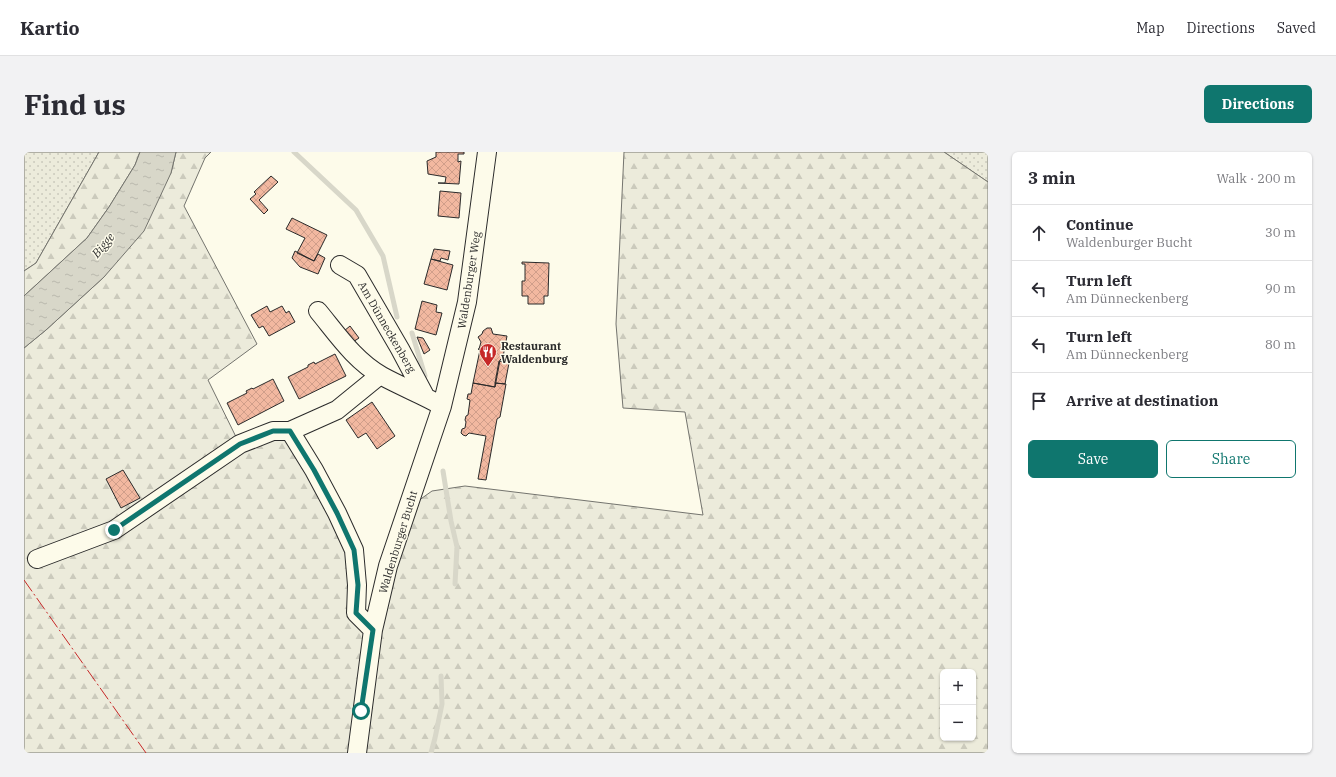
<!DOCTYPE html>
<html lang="en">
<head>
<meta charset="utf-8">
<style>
	body { margin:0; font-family:"IBM Plex Serif",serif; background:#f2f2f3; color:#2b2b33 }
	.controls { position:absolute; right:12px; bottom:12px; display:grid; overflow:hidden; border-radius:6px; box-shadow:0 1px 3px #0004 }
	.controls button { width:36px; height:36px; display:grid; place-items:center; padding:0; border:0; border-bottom:1px solid #e1e1e2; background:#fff; color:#2b2b33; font:20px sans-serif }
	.stop { position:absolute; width:12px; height:12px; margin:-9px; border:3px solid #0f766e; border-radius:50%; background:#fff }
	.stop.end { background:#0f766e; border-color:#fff; box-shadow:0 1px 4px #0008 }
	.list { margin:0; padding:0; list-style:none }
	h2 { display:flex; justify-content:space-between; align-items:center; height:52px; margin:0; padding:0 16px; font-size:17px }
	h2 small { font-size:13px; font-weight:400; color:#7c7c81 }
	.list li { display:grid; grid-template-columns:26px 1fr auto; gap:12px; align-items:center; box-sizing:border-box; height:56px; padding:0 16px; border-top:1px solid #e1e1e2 }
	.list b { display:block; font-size:15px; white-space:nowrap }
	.list p { margin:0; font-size:13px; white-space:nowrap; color:#7c7c81 }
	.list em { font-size:13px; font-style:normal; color:#7c7c81 }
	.actions { display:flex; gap:8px; padding:12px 16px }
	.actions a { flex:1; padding:9px 0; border:1px solid #0f766e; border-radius:6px; text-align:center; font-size:14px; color:#0f766e }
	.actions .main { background:#0f766e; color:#fff }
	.icon { flex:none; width:22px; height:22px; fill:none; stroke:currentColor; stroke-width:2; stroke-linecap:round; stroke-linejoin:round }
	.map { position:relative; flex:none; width:964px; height:601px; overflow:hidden; border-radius:6px }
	header { display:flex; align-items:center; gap:24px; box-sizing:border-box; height:56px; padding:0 20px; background:#fff; border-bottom:1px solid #e1e1e2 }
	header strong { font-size:19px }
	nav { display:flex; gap:22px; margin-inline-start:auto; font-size:14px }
	.intro { display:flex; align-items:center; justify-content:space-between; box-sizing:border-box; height:96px; padding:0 24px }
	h1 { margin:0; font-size:28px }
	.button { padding:10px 18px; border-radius:6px; background:#0f766e; color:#fff; font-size:14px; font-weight:700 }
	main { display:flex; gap:24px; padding:0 24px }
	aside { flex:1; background:#fff; border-radius:6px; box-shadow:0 1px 3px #0004 }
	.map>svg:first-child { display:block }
	.grass { fill:url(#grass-dots); stroke:#74746e }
	.forest { fill:url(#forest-firs); stroke:#74746e; fill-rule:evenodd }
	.water { fill:url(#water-ripples); stroke:#74746e }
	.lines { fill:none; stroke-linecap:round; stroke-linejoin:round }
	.stream { stroke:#d8d7c9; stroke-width:5 }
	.building { fill:url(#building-cross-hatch); stroke:#2b2b2b }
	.minor-casing { stroke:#2b2b2b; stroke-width:20 }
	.minor { stroke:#fdfbea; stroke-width:18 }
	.power { stroke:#c62828; stroke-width:1; stroke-dasharray:14 3 2 3; stroke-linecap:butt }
	.route { stroke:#0f766e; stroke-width:5 }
	.labels { text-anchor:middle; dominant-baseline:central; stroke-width:3; stroke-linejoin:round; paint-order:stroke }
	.street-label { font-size:11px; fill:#2b2b2b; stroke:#fdfbea }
	.poi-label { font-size:11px; font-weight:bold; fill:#2b2b2b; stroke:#fdfbea; text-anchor:start }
	.water-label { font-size:12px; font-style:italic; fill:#2b2b2b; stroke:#fdfbea }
</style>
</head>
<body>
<header>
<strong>Kartio</strong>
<nav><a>Map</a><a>Directions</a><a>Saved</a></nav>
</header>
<div class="intro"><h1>Find us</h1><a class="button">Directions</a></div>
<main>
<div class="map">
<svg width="964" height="601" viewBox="0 0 964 601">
	<defs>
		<pattern id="grass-dots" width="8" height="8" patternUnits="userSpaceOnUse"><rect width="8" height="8" fill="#ecebdb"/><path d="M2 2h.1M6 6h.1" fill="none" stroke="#cbcabc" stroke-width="1.8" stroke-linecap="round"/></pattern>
		<pattern id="forest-firs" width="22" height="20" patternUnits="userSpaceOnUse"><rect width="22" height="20" fill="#ecebdb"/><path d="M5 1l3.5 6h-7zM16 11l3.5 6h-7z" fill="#cbcabc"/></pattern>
		<pattern id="water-ripples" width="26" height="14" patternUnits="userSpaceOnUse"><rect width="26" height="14" fill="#d8d7c9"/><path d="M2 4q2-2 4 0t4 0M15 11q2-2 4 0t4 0" fill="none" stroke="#bab9ad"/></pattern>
		<pattern id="building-cross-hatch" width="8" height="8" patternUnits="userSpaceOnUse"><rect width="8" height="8" fill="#f2b8a0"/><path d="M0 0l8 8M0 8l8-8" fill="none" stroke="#d09e8a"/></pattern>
	</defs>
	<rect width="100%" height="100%" fill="#fdfbea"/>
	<path class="grass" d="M0 0H75L12 111 0 119Z
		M920 0H964V30Z"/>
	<path class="forest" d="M75 0H116L111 13 85 55 63 86 0 144V119L12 111Z
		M152 0H187L181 6 160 54 233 192 184 228 216 293 267 280 311 363 332 433 348 476 384 356 408 339 441 334 679 363 661 260 599 256 592 172 600 0H920L964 30V601H0V196L22 178 80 125 147 21ZM919 520H949V586H919Z"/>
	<path class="water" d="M116 0H152L147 21 120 79 80 125 22 178 0 196V144L63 86 85 55 111 13Z"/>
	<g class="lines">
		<path class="stream" d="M270 0 332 58 359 104 373 165
			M388 181 401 224
			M419 319 427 369 433 395 431 432
			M407 601 411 586 418 552 417 524"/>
	</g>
	<path class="building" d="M412 0H440V2H434V10L437 9 435 32 414 31H421L422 25 404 22 403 9 412 5Z
		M247 24 254 30 235 48 244 58 240 62 226 47 232 42 230 40Z
		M416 39 437 41 435 66 414 64Z
		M268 66 303 83 290 109 273 101 281 86 262 77Z
		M410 97 426 99 424 108 417 106 416 109 407 107Z
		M271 99 290 109 294 102 301 106 294 122 276 115 268 106Z
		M407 107 429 113 423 138 400 132Z
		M498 110 525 111 524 144H520V152H504V144H498V129H501V112H498Z
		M398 149 413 153 412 160 418 161 412 183 391 177Z
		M243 154 246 160 258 154 262 161 265 159 271 170 245 184 239 174 235 176 227 163Z
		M326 174 335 186 329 190 320 179Z
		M463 176H467L469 182 483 184 479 205 476 208 471 235 449 231 456 198 454 197H455L457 190 454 185 458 182 459 179Z
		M393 185 399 186 406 198 400 202Z
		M311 202 322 224 275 247 264 225 284 215V213L290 210 291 212Z
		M475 209 485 211 481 232 471 231Z
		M249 227 260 249 214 273 203 251 223 241 222 239 228 236 229 237Z
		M449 231 471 235V231L482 232 476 265 473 267 462 328 454 327 462 284 445 281 442 284 439 283 437 281 438 277 441 276 442 270 441 268 442 264 444 263 446 248 443 247 444 242H447Z
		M348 250 371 284 353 297 342 281 334 286 322 268Z
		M99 318 116 346 97 356 82 327Z"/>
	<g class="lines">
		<defs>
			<path id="minor" d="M316 113 333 123 376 197 401 244
				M294 159C313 182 331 209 358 224 378 235 399 243 418 254
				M266 279 290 318 313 361 330 398 333 433 332 461 349 478
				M13 407 90 378 216 292 249 279H266L313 258 356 223
				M333 601 349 478 364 414 418 254 443 150 463 0"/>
		</defs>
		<use href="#minor" class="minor-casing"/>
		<use href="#minor" class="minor"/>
		<path class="power" d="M0 428 122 601"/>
	</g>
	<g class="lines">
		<path class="route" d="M90 378 216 292 249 279H266L290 318 313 361 330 398 334 433 332 461 349 478 337 559"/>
	</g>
	<defs>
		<symbol id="restaurant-pin" viewBox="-11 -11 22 30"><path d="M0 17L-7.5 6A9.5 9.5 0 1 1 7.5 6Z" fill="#c62828" stroke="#fdfbea"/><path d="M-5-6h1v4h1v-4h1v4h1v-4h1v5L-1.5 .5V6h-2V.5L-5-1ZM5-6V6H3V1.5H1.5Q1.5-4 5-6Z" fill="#fff"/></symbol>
	</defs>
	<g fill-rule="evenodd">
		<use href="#restaurant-pin" x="454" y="190" width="20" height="27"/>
	</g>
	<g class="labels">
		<g class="street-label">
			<text transform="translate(445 128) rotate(-81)">Waldenburger Weg</text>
			<text transform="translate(363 175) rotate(60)">Am Dünneckenberg</text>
			<text transform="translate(374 390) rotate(-73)">Waldenburger Bucht</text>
		</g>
		<g class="poi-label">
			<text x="477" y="194">Restaurant<tspan x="477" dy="13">Waldenburg</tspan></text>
		</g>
		<g class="water-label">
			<text transform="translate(79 93) rotate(-50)">Bigge</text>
		</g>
	</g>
</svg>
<div class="controls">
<button>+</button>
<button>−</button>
</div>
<div class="stop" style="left:337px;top:559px"></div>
<div class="stop end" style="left:90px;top:378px"></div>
</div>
<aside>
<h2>3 min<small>Walk · 200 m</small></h2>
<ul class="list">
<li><svg class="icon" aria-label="ahead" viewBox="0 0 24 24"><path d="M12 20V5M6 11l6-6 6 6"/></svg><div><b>Continue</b><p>Waldenburger Bucht</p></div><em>30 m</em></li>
<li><svg class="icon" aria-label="left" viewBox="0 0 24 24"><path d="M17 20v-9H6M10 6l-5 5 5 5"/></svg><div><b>Turn left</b><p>Am Dünneckenberg</p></div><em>90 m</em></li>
<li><svg class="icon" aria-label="left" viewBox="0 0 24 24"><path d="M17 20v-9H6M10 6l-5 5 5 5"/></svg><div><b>Turn left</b><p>Am Dünneckenberg</p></div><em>80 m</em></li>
<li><svg class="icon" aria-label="arrive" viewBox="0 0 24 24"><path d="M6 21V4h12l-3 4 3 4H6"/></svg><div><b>Arrive at destination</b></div></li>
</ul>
<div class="actions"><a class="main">Save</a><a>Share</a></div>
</aside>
</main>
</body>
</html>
